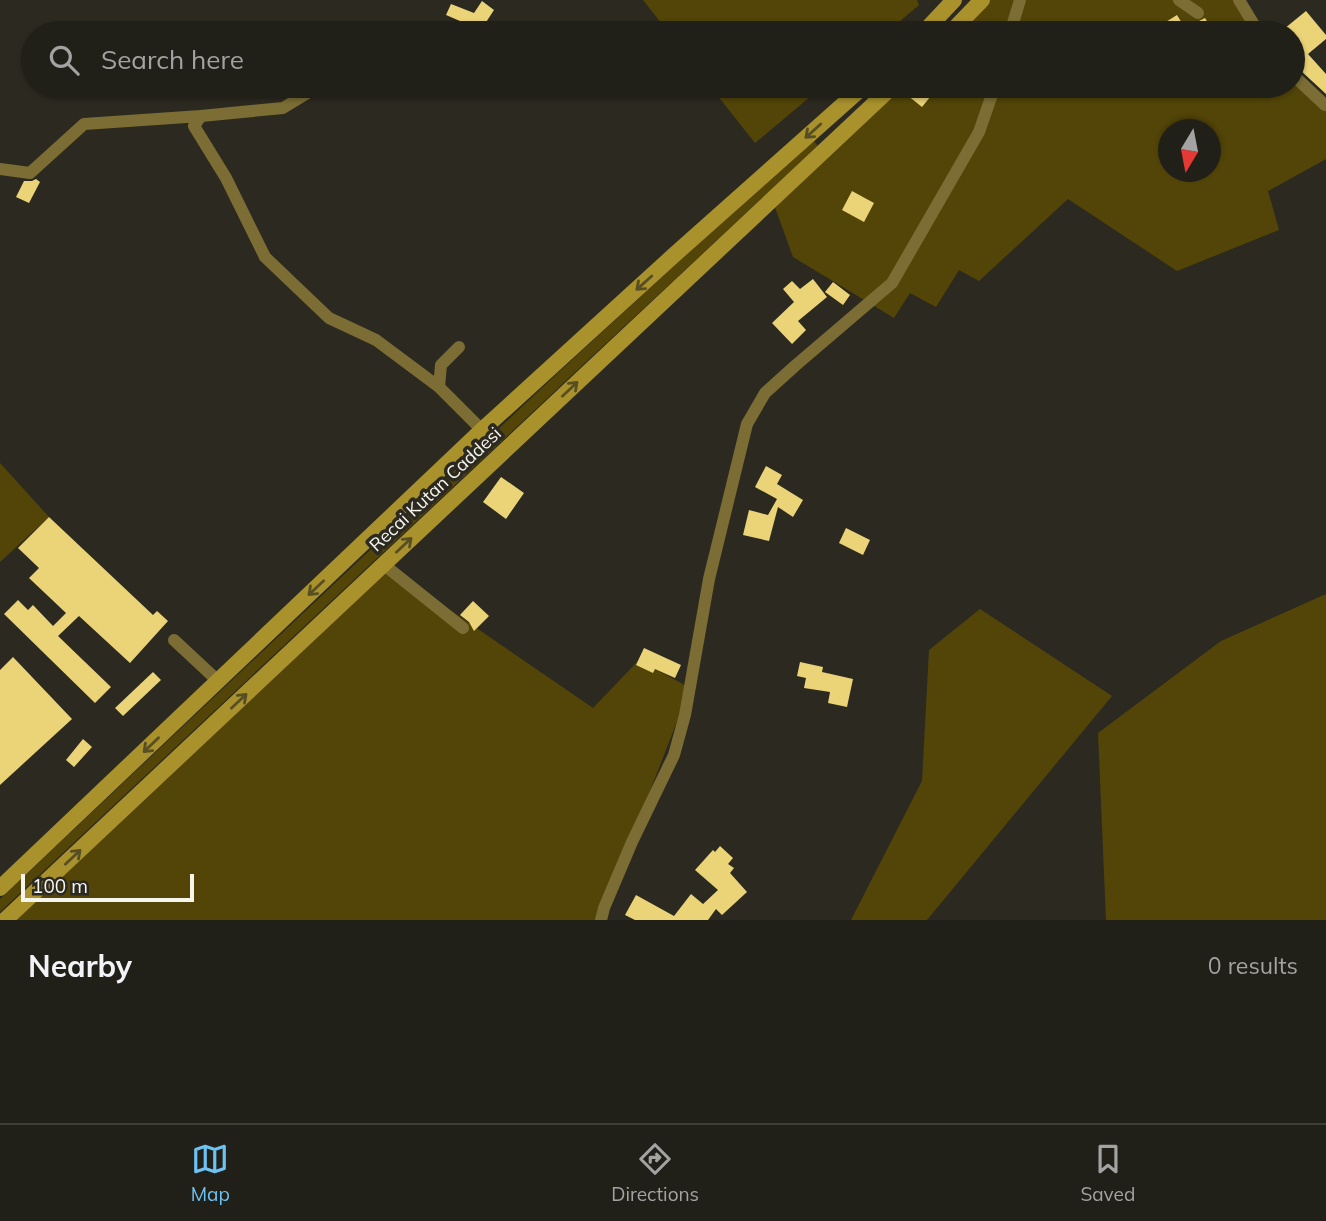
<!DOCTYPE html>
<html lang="en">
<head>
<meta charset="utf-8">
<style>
	body { margin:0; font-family:Mulish,sans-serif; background:#292821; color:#f1f3f6 }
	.compass { position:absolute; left:1158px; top:119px; width:63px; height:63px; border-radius:50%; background:#212018; box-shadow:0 2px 5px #0004; rotate:190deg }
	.scale { position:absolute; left:21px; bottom:18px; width:173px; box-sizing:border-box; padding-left:7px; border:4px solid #f6f5ee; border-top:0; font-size:19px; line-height:24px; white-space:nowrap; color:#f6f5ee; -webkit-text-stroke:5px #2c2a20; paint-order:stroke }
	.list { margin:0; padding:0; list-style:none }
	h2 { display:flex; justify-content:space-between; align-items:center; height:91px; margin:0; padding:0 28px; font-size:30px }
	h2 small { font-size:23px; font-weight:400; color:#a2a3a2 }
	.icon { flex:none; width:38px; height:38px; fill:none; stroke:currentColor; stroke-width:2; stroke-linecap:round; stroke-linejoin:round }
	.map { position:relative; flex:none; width:1326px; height:920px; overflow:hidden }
	.search { position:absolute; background:#212018; box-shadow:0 2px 5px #0004; left:21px; right:21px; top:21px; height:77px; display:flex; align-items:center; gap:18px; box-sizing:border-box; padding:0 24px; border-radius:38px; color:#a2a3a2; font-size:26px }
	.sheet { height:203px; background:#212018 }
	nav { display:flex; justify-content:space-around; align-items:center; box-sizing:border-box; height:98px; border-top:2px solid #3e3e37; background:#212018; font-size:19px; color:#a2a3a2 }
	nav a { display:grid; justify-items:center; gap:4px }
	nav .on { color:#6ec2f3 }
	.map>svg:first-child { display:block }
	.green { fill:#534508; fill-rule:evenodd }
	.building { fill:#ebd477 }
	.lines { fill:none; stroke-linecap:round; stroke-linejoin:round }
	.minor { stroke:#7b6d33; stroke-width:12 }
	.secondary { stroke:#a9922c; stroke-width:16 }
	.oneway { stroke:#584e24 }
	.labels { text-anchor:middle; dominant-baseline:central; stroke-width:7; stroke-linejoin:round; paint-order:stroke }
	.street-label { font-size:18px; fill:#f6f5ee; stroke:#2c2a20 }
</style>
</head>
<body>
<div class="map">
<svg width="1326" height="920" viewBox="0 0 1326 920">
	<rect width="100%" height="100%" fill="#2c2a20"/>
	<path class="green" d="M643 0H917L919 5 886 33H669Z
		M980 0H1239L1259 33H945Z
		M1293 75 1326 107V159L1268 191 1279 230 1177 271 1068 199 979 281 959 270 936 307 910 293 894 318 793 257 772 199 890 86H1293ZM1168 130H1210V172H1168Z
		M710 86H823L755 143Z
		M812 139 818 146 571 376 0 912V899L561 370Z
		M0 463 49 517 0 562Z
		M383 564 593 708 639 660 690 688 617 876 604 920H4Z
		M1326 594V920H1106L1098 733 1221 641Z
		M980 609 1112 696 927 920H851L922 781 929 650Z"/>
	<path class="building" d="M482 1 494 10 479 33H476L465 26 467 24 446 15 451 4 474 13Z
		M1306 11 1326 35V39L1308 54 1326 74V94L1299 69 1293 66V33H1279Z
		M1177 15 1185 28 1205 18 1214 33H1148Z
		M903 86H939L922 107 902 91Z
		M36 179 40 182 29 203 16 197 24 181H32Z
		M852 191 874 203 864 222 842 210Z
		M813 279 827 297 798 321 806 330 792 344 772 323 794 302 783 289 792 281 800 289Z
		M833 282 850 295 843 305 825 292Z
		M766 466 782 475 777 484 803 500 793 517 778 507 769 541 743 535 749 510 768 515 777 499 755 487Z
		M501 477 524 493 506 519 483 502Z
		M49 517 153 615 157 611 168 621 130 663 79 616 58 636 111 687 95 703 4 614 18 600 28 610 33 605 53 626 66 613 29 578 39 568 18 548Z
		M846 528 870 540 863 555 839 543Z
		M473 601 489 616 474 631 469 622 460 615Z
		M644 648 681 665 675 678 655 669 653 673 636 665Z
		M13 657 72 719 0 785V670Z
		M800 662 823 667 822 672 853 679 847 707 828 703 830 692 804 688 806 678 797 676Z
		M153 672 161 680 123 716 115 708Z
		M83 739 92 747 74 767 66 760Z
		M720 846 733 858 728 864 734 868 730 873 747 892 722 915 716 909 708 920H635L625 915 636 895 674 916 691 894 703 904 718 890 695 870 713 850 715 852Z"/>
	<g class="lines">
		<path class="minor" d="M1179 0 1198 13
			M1239 0 1259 33
			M405 33 412 29
			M1010 33 1020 0
			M1293 75 1325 105
			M201 116 194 126 226 178 265 257 329 318 376 340 439 387
			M0 169 30 173 84 124 201 116 283 108 319 86
			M459 347 441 365 439 387 482 430
			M383 564 463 628
			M174 640 218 681
			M601 920 604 908 632 842 674 755 685 715 709 579 747 424 765 393 796 365 892 283 979 132 995 86"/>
		<path class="secondary" d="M923 33 954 0
			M950 33 982 0
			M0 888 482 430 673 256 864 86
			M5 920 893 86"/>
	</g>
	<defs><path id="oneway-shaft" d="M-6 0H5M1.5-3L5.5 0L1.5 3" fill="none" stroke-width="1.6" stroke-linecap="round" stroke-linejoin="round" transform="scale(1.75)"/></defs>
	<g class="oneway">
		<use href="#oneway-shaft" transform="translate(813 131) rotate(138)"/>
		<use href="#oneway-shaft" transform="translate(644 283) rotate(138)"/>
		<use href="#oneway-shaft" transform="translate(570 389) rotate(-43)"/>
		<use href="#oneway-shaft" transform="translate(404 545) rotate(-43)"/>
		<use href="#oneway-shaft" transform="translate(316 588) rotate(137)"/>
		<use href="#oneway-shaft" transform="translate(239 701) rotate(-43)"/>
		<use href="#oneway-shaft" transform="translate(151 745) rotate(136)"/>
		<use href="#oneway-shaft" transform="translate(73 857) rotate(-43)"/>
	</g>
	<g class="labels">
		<g class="street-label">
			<text transform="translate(435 489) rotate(-43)">Recai Kutan Caddesi</text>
		</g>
	</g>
</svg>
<svg class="compass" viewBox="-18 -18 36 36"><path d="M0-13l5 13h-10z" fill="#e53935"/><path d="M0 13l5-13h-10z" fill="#a2a3a2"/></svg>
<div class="scale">100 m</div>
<div class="search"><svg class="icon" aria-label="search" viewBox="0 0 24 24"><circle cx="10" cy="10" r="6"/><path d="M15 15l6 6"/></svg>Search here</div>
</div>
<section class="sheet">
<h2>Nearby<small>0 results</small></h2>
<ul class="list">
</ul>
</section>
<nav>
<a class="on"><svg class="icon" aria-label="map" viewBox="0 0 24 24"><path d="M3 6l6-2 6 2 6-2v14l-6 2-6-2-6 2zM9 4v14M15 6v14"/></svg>Map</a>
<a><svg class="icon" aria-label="directions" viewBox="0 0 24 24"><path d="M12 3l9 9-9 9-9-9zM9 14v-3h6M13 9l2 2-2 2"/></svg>Directions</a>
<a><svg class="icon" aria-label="saved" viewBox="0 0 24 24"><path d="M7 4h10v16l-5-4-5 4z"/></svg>Saved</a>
</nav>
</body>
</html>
